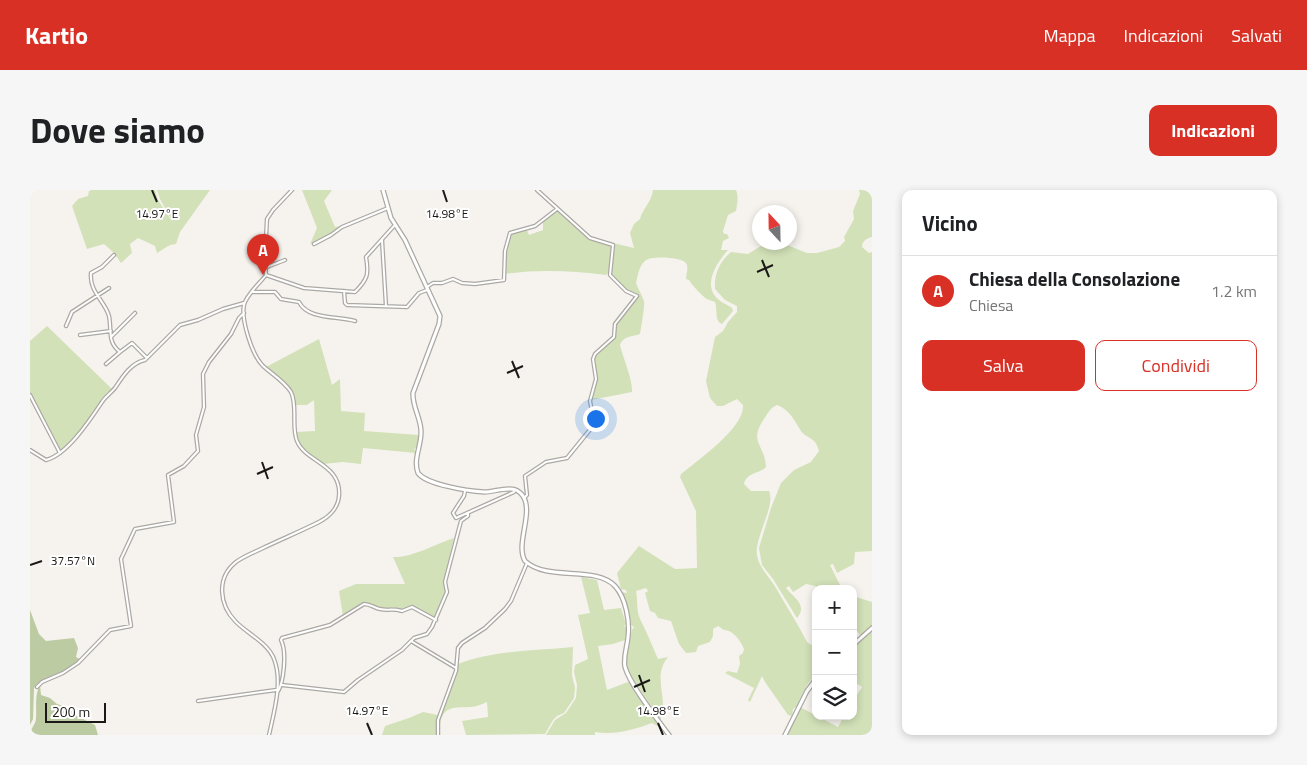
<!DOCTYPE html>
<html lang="it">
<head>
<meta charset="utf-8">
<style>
	body { margin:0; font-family:"Titillium Web",sans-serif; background:#f6f6f6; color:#202124 }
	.controls { position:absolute; right:15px; bottom:15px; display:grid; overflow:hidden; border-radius:10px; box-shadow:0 2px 8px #0003 }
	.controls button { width:45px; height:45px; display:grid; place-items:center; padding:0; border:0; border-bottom:1px solid #e0e0e0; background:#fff; color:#202124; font:25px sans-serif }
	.compass { position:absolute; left:722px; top:15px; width:45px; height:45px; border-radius:50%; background:#fff; box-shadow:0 2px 8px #0003; rotate:338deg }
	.scale { position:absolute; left:15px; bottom:12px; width:61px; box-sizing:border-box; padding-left:5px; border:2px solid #1a1917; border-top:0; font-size:14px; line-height:18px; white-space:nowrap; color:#1a1917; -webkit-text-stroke:4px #fff; paint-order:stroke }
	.you { position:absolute; left:565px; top:228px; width:18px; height:18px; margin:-12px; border:4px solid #fff; border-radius:50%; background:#1a73e8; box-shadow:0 0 0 8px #1a73e833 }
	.badge { display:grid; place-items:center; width:32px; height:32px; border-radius:50%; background:#d93025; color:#fff; font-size:16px; font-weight:700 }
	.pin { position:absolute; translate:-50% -41px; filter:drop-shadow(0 1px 2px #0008) }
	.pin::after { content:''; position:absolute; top:26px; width:18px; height:15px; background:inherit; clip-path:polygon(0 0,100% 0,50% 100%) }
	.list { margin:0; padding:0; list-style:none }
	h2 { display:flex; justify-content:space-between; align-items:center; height:65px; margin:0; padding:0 20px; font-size:21px }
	h2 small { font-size:16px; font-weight:400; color:#757577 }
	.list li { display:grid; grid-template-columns:32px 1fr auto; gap:15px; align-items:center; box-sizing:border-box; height:70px; padding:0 20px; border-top:1px solid #e0e0e0 }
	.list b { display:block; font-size:19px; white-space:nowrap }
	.list p { margin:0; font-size:16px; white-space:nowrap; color:#757577 }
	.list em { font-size:16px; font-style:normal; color:#757577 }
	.actions { display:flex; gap:10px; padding:15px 20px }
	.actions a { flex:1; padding:11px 0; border:1px solid #d93025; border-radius:10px; text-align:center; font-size:18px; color:#d93025 }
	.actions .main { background:#d93025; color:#fff }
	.icon { flex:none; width:28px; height:28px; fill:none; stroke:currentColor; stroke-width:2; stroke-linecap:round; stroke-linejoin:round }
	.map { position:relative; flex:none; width:842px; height:545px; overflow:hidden; border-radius:10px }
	header { display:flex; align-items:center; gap:30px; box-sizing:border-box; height:70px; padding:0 25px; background:#d93025; color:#fff }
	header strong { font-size:24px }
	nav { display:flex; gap:28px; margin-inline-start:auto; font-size:18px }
	.intro { display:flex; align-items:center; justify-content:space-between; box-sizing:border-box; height:120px; padding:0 30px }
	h1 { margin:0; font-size:35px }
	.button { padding:12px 22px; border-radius:10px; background:#d93025; color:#fff; font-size:18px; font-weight:700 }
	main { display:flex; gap:30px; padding:0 30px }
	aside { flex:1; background:#fff; border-radius:10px; box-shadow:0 2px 8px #0003 }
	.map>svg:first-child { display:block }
	.green { fill:#d2e1b8 }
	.forest { fill:#bccba2 }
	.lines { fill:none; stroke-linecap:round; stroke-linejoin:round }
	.street-casing { stroke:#aca9a5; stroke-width:4.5 }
	.secondary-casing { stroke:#aca9a5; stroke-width:5.5 }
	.street { stroke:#fff; stroke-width:2 }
	.secondary { stroke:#fff; stroke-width:3 }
	.ticks { fill:none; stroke:#1a1917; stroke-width:2 }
	.ticks-label { font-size:12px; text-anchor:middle; fill:#1a1917; stroke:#fff; stroke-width:4; stroke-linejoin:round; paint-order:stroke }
</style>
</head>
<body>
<header>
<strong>Kartio</strong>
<nav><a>Mappa</a><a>Indicazioni</a><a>Salvati</a></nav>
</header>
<div class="intro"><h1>Dove siamo</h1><a class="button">Indicazioni</a></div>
<main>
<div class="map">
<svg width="842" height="545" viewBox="0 0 842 545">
	<rect width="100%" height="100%" fill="#f6f3ee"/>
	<path class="green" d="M62 0H125L128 10 144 34 130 9 127 0H180L150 42 146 54 140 55 127 63 125 56 108 48 100 54 102 63 91 73 84 63 74 54 57 59 42 16 48 9 58 6 59 1Z
		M272 0H302L294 11 305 37 310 36C304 46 291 49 280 54L287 38Z
		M623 0H706C709 7 707 14 706 21L698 25 693 41 694 44H697L699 48 693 51 691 60H698C688 71 674 92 685 106 690 112 696 114 702 118L703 121 692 134C684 131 688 120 685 112 682 111 679 110 677 109 673 107 661 94 659 90L656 89C656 84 659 78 656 73 652 67 620 65 615 71 609 76 608 85 606 93 608 99 612 105 614 111 615 116 611 138 610 144 603 147 594 145 590 155 593 168 603 190 602 202L561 210 566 189 565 167 583 148 586 135 608 106 604 102 596 101 580 85 585 56 583 53 604 58 600 43 604 34 610 29C612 20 622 11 623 0Z
		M829 0H842V47C837 48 832 51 832 57L839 63 842 62V361L825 362 824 374 807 383 803 374 800 375 812 399H789L785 396 776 394 763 402 759 396 756 398C764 408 778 415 767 428L743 389 732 375 729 358 741 318 751 293 764 280 781 272 789 261C785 246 778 250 771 241 764 230 760 220 747 215 740 218 738 223 734 229 718 253 735 254 736 277 730 284 717 282 714 294L721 301H739C746 316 724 348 727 365 729 378 739 386 746 398 756 416 768 434 777 452L786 458V484L777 495 766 517 763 519 762 526 758 525 735 492 732 486 720 512 718 510 724 498 695 483 698 481 707 483 710 474 709 466 713 463 714 459C711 451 703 440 694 440L688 436 683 439V446L680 452 668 456 666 462 656 463 649 454 641 431 628 428 625 423 620 421 615 403 618 401 616 398 606 401C608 409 606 420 610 429 617 442 622 456 628 469L638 467C621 488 640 509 630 530L598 481 596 466 602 440 604 437 601 435 591 402 597 403 596 400 591 399 587 383 609 356 645 379 667 378 666 321 650 287 651 284C668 270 715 237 713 215L707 209 693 216H687L680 208 676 191 685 147 693 141 698 132 707 122V116L695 110 685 99C684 84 690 71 701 62L718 64 731 56 735 57 745 53H752L777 63H787L809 57 815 51 814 47 824 29 823 21 830 4Z
		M527 20 559 48 582 55 583 58 578 83 576 85C542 81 509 79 475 84V62L481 44 497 40 499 45 513 40V32Z
		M17 136 82 199 78 202 54 237 31 261 0 204V151Z
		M289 149 302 195 310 189 311 221 335 223 334 241 389 245 388 257 384 259 386 263 333 258 331 274 313 272 293 274C282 265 268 258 266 242L285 241 284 210 277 215H265C263 196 250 189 236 177Z
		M424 348 414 390 416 401 414 407H412L413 409 405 428 382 416 372 420 363 417 351 419 339 413 334 414 313 426 309 401 326 394H375L363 367C382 368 405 354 424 348Z
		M551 387 567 390 574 420 591 418 596 434 594 436 597 438 595 450 583 454 568 456 577 500 598 492 602 494 622 524 623 528H625L634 542 633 544 629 537 622 533C603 540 585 545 565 542V545H516L525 530 536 523 546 508 547 495 544 482 545 475 558 469 548 425 560 423Z
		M823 406 842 412V436L831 446 823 437Z
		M842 440V545H757L770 517 808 537 814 526H823V511L832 497 823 491V457Z
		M543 457 542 485 545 498 544 508 534 523 527 526 523 530 515 544 436 545 432 531 458 527 457 512C452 514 446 517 441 517 424 518 413 515 410 535L408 536 410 526 425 488 428 474C463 460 505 461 543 457Z
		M393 522 408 525 406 534V545H352L355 536 379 528Z"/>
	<path class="forest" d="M0 420 9 444 16 451 44 448 48 458 46 467 50 469 36 480 7 494 4 498 3 529 0 535Z
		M10 495 11 505 20 508 27 514 37 517 47 526 65 535 68 545H1C0 538 5 536 6 529 7 519 4 505 10 495Z"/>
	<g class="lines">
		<defs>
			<path id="street" d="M352 50 356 116
				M284 54 301 45 312 37 358 18
				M84 65 72 77 61 83C59 102 75 111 79 126 82 141 77 152 90 162L102 153 117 168
				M237 77 255 70
				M236 85C230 93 216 105 214 115 211 130 222 165 233 176 242 184 255 192 261 202 268 216 261 236 267 251 275 272 312 274 309 306 308 318 299 327 289 332 271 341 252 349 233 358 225 362 214 366 206 372 186 388 189 415 206 432 218 444 238 453 244 469 253 492 244 522 239 545
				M236 85 274 98 325 102C338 89 339 84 336 67L364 36
				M236 85 235 66 237 29 243 20 262 0
				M397 97 403 93H412L423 89 432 93 445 94 474 90 475 61 480 43 505 36 527 19
				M314 101 315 113 317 115 377 117 389 103 397 100
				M223 102H245L251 109 269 112C278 130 308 126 325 131
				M36 136 42 122 79 98
				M50 145 81 141
				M81 147 105 123
				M76 174 90 162
				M0 205 30 263
				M0 260 16 270C37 265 60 230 72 212 75 207 81 203 85 198 93 186 101 173 115 170L150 135 168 130 193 119 214 113
				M435 301 434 306 423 323 426 328 484 302
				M494 308 497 305 495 286 516 272 537 268 563 236 564 232 560 211 566 189 563 169 565 164 584 147 585 134 607 106 596 101 580 85 583 55 560 48 507 0
				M381 451 426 478
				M252 495 314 502 328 490 372 460 384 448 397 444 402 437 417 402 415 392 431 331 438 326V323
				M7 497 12 492 33 483 48 473 80 440 101 436 91 369 105 339 144 332 138 285 154 276 168 261 166 245 174 217 173 184 179 172 201 144 209 128 214 123
				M247 503C254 493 257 462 251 450L252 448 300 435 334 414C341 414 344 418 350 419 358 421 361 418 372 421L382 417 406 430
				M168 511 246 500
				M408 545V530L426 481 428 458 432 453 455 438 475 419 481 411 497 373"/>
			<path id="secondary" d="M353 0 361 28 375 50 410 126 409 134 383 203C382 217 392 230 391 243 391 256 383 270 388 283 397 295 439 301 454 302 463 302 472 298 481 299 486 299 490 302 493 306 504 323 485 354 495 371 518 392 565 375 585 396 596 408 600 432 598 447 597 458 593 467 595 477 600 495 627 529 639 545
				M823 455 842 438
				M755 545 777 501 786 489"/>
		</defs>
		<use href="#street" class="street-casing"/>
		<use href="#secondary" class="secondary-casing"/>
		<use href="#street" class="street"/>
		<use href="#secondary" class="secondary"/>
	</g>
	<path class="ticks" d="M122 0 127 12M413 0 417 12M732 70 739 87M727 82 743 75M482 171 489 188M477 183 493 176M232 272 238 289M227 284 243 277M0 375 12 371M609 485 615 502M604 497 620 490M337 533 342 545M628 533 633 545"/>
	<g class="ticks-label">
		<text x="127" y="28">14.97°E</text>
		<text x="417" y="28">14.98°E</text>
		<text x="43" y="375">37.57°N</text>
		<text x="337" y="525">14.97°E</text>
		<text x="628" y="525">14.98°E</text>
	</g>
</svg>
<div class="controls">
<button>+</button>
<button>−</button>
<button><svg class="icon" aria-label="layers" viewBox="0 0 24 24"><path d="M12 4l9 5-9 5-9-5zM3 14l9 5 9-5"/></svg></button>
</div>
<svg class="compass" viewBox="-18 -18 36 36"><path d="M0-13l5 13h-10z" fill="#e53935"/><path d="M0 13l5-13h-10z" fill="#757577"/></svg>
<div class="scale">200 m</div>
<div class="you"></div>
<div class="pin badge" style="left:233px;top:85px">A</div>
</div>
<aside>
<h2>Vicino<small></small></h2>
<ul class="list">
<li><span class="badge">A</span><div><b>Chiesa della Consolazione</b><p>Chiesa</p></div><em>1.2 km</em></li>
</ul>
<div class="actions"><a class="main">Salva</a><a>Condividi</a></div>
</aside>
</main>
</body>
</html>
